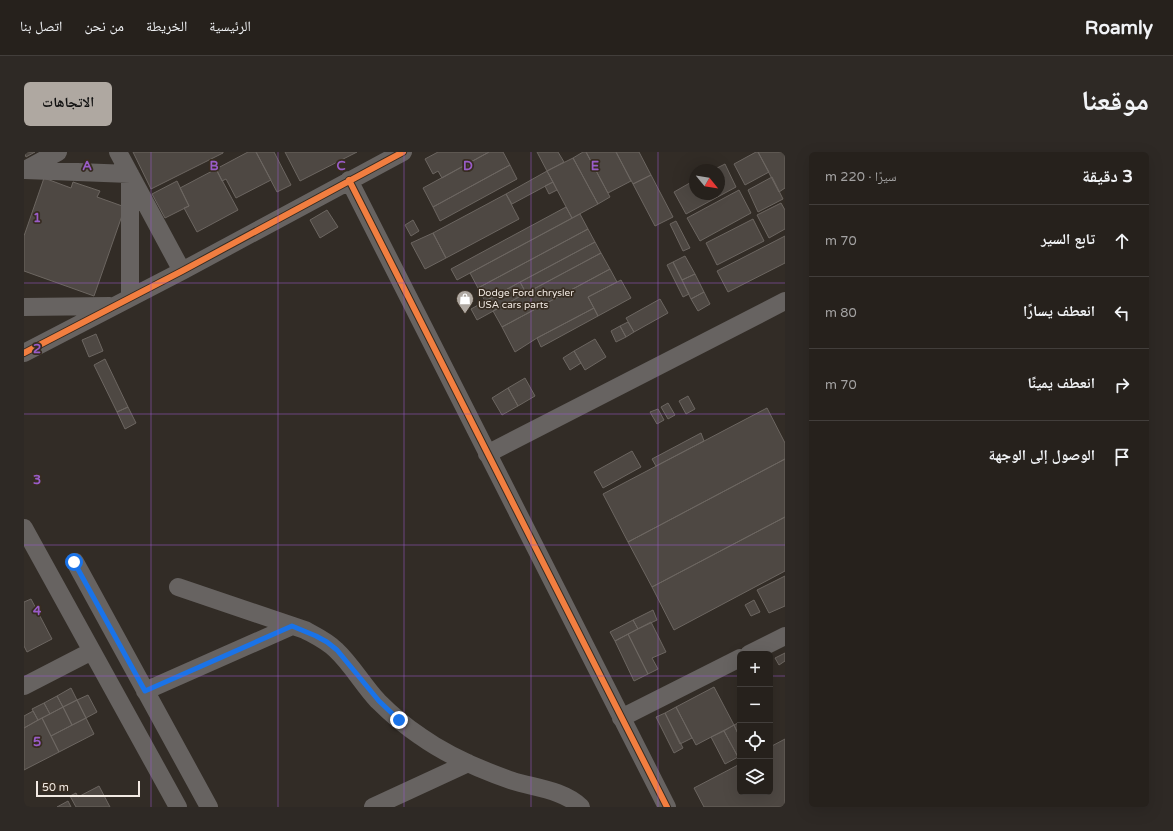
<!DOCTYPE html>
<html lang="ar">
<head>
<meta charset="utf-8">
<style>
	body { margin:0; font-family:"Varela Round","Noto Naskh Arabic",sans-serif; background:#2e2925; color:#f1f3f6; direction:rtl }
	.controls { position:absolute; right:12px; bottom:12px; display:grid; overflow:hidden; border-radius:6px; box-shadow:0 4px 16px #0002 }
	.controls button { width:36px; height:36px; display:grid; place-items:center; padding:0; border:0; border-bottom:1px solid #423e3b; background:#26211c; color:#f1f3f6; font:20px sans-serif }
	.compass { position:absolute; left:665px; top:12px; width:36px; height:36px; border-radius:50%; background:#26211c; box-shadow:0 4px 16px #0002; rotate:120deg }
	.scale { position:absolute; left:12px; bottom:10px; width:104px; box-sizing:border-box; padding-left:4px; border:2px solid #f2eae3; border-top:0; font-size:11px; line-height:14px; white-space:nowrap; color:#f2eae3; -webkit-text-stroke:3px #372c21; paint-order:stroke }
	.stop { position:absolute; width:12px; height:12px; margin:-9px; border:3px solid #1a73e8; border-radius:50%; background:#fff }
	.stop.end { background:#1a73e8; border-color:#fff; box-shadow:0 1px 4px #0008 }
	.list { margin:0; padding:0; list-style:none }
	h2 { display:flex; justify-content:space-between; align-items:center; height:52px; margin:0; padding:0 16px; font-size:17px }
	h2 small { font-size:13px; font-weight:400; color:#a4a3a3 }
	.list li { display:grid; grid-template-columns:26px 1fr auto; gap:12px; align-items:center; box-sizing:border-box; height:72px; padding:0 16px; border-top:1px solid #423e3b }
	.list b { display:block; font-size:15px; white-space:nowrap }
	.list em { font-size:13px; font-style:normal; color:#a4a3a3 }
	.icon { flex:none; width:22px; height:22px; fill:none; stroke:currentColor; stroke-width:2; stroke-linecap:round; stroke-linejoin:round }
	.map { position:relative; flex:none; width:761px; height:655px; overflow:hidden; direction:ltr; border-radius:6px }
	header { display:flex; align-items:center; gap:24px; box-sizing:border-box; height:56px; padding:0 20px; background:#26211c; border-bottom:1px solid #423e3b }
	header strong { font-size:19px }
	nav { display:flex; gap:22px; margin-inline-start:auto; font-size:14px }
	.intro { display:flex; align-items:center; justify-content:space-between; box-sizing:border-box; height:96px; padding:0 24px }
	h1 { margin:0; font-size:28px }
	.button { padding:10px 18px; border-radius:6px; background:#afa8a1; color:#111; font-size:14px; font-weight:700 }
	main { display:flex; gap:24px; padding:0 24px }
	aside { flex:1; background:#26211c; border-radius:6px; box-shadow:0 4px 16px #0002 }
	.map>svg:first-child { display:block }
	.building { fill:#4e4843; stroke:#6c6661 }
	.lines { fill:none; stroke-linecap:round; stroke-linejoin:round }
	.minor { stroke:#676361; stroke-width:18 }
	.cycleway-casing { stroke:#372c21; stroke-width:8 }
	.cycleway { stroke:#f27e40; stroke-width:6 }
	.route { stroke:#1a73e8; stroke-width:5 }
	.grid { fill:none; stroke:#995cc8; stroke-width:1; stroke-opacity:0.55 }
	.labels { text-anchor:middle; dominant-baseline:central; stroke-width:3.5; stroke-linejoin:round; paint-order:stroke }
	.poi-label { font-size:10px; fill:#f2eae3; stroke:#372c21; text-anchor:start }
	.grid-label { font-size:13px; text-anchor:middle; font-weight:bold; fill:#995cc8; stroke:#372c21; stroke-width:3.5; stroke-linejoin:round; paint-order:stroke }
</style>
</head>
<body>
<header>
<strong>Roamly</strong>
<nav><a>الرئيسية</a><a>الخريطة</a><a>من نحن</a><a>اتصل بنا</a></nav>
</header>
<div class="intro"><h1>موقعنا</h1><a class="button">الاتجاهات</a></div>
<main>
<aside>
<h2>3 دقيقة<small>سيرًا · 220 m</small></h2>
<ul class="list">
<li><svg class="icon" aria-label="ahead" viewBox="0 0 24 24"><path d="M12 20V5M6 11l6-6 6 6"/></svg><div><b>تابع السير</b></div><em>70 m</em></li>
<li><svg class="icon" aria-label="left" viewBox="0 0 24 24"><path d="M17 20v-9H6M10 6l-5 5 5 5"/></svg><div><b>انعطف يسارًا</b></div><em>80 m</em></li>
<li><svg class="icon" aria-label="right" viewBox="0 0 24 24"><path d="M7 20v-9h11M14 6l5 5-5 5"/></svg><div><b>انعطف يمينًا</b></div><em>70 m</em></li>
<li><svg class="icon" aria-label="arrive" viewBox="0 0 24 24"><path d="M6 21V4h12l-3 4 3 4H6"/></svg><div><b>الوصول إلى الوجهة</b></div></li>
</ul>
</aside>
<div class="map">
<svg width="761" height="655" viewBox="0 0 761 655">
	<rect width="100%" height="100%" fill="#322c26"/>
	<path class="building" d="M0 0H11L2 5Z
		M109 0H199V1L127 37Z
		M224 0H232L247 28 212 46 202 27 198 29 192 17Z
		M232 0H250L267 33 253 40Z
		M261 0H333L276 29Z
		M414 0H465L418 26 414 19 409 22 401 7Z
		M465 0H479L486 13 409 55 399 36Z
		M513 0H534L540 10 523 19Z
		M559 0H562L586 45 574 52 549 6Z
		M562 0H592L607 29 584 41Z
		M592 0H615L627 23 609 32Z
		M732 0H734L745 20 721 33 710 12Z
		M734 0H761V36L755 40Z
		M549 6 574 52 548 66 523 19Z
		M701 12 712 35 662 62 650 40 671 28V42H695V18H689Z
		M486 13 493 27 416 69 409 55Z
		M192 17 214 58 173 80 160 56 165 54 156 36Z
		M523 19 529 30 488 52 482 42Z
		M627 23 649 65 631 74 609 32Z
		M748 25 759 47 734 60 724 38Z
		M20 26 47 36 49 30 76 39 73 45 101 55 70 144 0 119V84Z
		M153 29 165 54 141 66 128 42Z
		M529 30 533 38 525 42 521 34Z
		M715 38 727 61 676 89 663 66Z
		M482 42 495 67 422 106 409 81Z
		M757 51 761 58V77L745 86 733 63Z
		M542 55 548 66 433 128 427 117Z
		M303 58 314 75 296 86 286 68Z
		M556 62 564 77 454 136 446 121Z
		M729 67 740 89 693 113 682 91Z
		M389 68 395 79 387 84 381 73Z
		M652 69 666 96 659 99 646 72Z
		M564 77 571 90 461 149 454 136Z
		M409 81 422 106 401 117 387 91Z
		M761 84V111L704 140 693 119Z
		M571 90 577 101 502 141 496 130Z
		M577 101 586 117 478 175 469 159Z
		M661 104 671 122 658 128 649 110Z
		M649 110 665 142 659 145 643 113Z
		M586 117 593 130 564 145 570 156 513 186 491 200 478 175Z
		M671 122 680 140 667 147 658 128Z
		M597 128 607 146 574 164 564 145Z
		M496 130 502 141 453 168 447 157Z
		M680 140 686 152 674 159 667 147Z
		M636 147 644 161 610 180 602 166Z
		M570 156 574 164 517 195 513 186Z
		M604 170 610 180 602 185 596 174Z
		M596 174 602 185 592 190 587 179Z
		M72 182 79 199 65 205 58 188Z
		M571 187 582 205 561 218 550 199Z
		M550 199 557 211 546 218 539 206Z
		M81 207 104 255 93 260 70 213Z
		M501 226 511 244 494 254 484 236Z
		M484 236 494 254 478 263 468 246Z
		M664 244 671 257 662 262 655 249Z
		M644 251 651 263 644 267 637 255Z
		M104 255 112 271 101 277 93 260Z
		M743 256 761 291V307L604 390 579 342Z
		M634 257 640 268 633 272 626 260Z
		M677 281 680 289 632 314 628 307Z
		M608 299 617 315 579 336 570 320Z
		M761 307V365L628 435 604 390Z
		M761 365V419L650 478 628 435Z
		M761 424V454L745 461 733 438Z
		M7 447 28 487 3 500 0 494V450Z
		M730 448 736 460 727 464 721 453Z
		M629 458 633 468 614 477 609 468Z
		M609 468 614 477 591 489 586 480Z
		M627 470 642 500 628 506 634 517 624 522 604 482Z
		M604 482 624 522 610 529 591 489Z
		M761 501V509L755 513 751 506Z
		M690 535 710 573 672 593 652 555Z
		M47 536 53 548 39 555 33 544Z
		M64 543 73 560 62 566 53 548Z
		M33 544 39 555 26 562 20 551Z
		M53 548 62 566 48 573 39 555Z
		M20 551 26 562 14 568 8 557Z
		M39 555 48 573 27 584 18 566Z
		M652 555 668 586 656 592 641 561Z
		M9 559 14 568 0 576V564Z
		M641 561 659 596 650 601 632 565Z
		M18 566 35 600 0 618V576Z
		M62 566 70 582 35 600 27 584Z
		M716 570V586L710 573Z
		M710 573 716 586V604L714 605 700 579Z
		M700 579 714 605 701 612 687 585Z
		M761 587V655H680L670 636 716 612V640H746V595Z
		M75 634 86 655H52L46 644 52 641 54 645Z
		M44 649 47 655H33Z"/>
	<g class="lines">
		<path class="minor" d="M94 0 158 119
			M1 18 106 22V146
			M1 18 34 0
			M325 28 643 655
			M0 155 86 154
			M0 201 158 119 379 0
			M463 302 761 149
			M0 376 154 655
			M51 410 185 655
			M154 435 281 478C292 484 303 489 312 498 328 513 339 533 354 549 367 562 381 574 396 584 424 604 457 618 489 629 512 636 539 638 557 655
			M725 502 761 484
			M0 534 68 499
			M121 539 268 474
			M597 566 716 506
			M349 655 444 611"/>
		<defs>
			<path id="cycleway" d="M325 28 643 655
				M0 201 158 119 379 0"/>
		</defs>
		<use href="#cycleway" class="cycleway-casing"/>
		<use href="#cycleway" class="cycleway"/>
	</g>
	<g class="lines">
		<path class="route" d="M50 410 121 539 268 474 292 484 303 490 313 498 355 549 375 568"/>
	</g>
	<path class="grid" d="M127 0V655M254 0V655M380 0V655M507 0V655M634 0V655M0 131H761M0 262H761M0 393H761M0 524H716M746 524H761"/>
	<defs>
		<symbol id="shop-pin" viewBox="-11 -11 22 30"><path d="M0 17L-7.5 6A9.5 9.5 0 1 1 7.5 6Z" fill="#afa8a1" stroke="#372c21"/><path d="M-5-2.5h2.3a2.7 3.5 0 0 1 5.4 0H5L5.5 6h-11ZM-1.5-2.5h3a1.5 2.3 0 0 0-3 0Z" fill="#fff"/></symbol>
	</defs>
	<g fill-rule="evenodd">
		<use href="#shop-pin" x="431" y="137" width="20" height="27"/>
	</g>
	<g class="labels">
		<g class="poi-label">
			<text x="454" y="141">Dodge Ford chrysler<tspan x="454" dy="12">USA cars parts</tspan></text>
		</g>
	</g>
	<g class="grid-label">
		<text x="63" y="18">A</text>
		<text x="190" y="18">B</text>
		<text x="317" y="18">C</text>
		<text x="444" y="18">D</text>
		<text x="571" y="18">E</text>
		<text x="13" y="70">1</text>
		<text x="13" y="201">2</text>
		<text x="13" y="332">3</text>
		<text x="13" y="463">4</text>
		<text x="13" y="594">5</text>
	</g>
</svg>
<div class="controls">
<button>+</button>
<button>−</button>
<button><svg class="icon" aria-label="locate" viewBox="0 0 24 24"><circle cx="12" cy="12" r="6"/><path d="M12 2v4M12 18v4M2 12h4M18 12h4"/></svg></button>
<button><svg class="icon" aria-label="layers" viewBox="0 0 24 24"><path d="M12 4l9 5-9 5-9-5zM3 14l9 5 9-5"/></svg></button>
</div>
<svg class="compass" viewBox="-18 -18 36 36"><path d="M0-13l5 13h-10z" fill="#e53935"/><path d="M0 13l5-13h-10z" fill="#a4a3a3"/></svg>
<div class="scale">50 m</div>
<div class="stop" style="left:50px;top:410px"></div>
<div class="stop end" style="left:375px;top:568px"></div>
</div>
</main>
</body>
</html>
